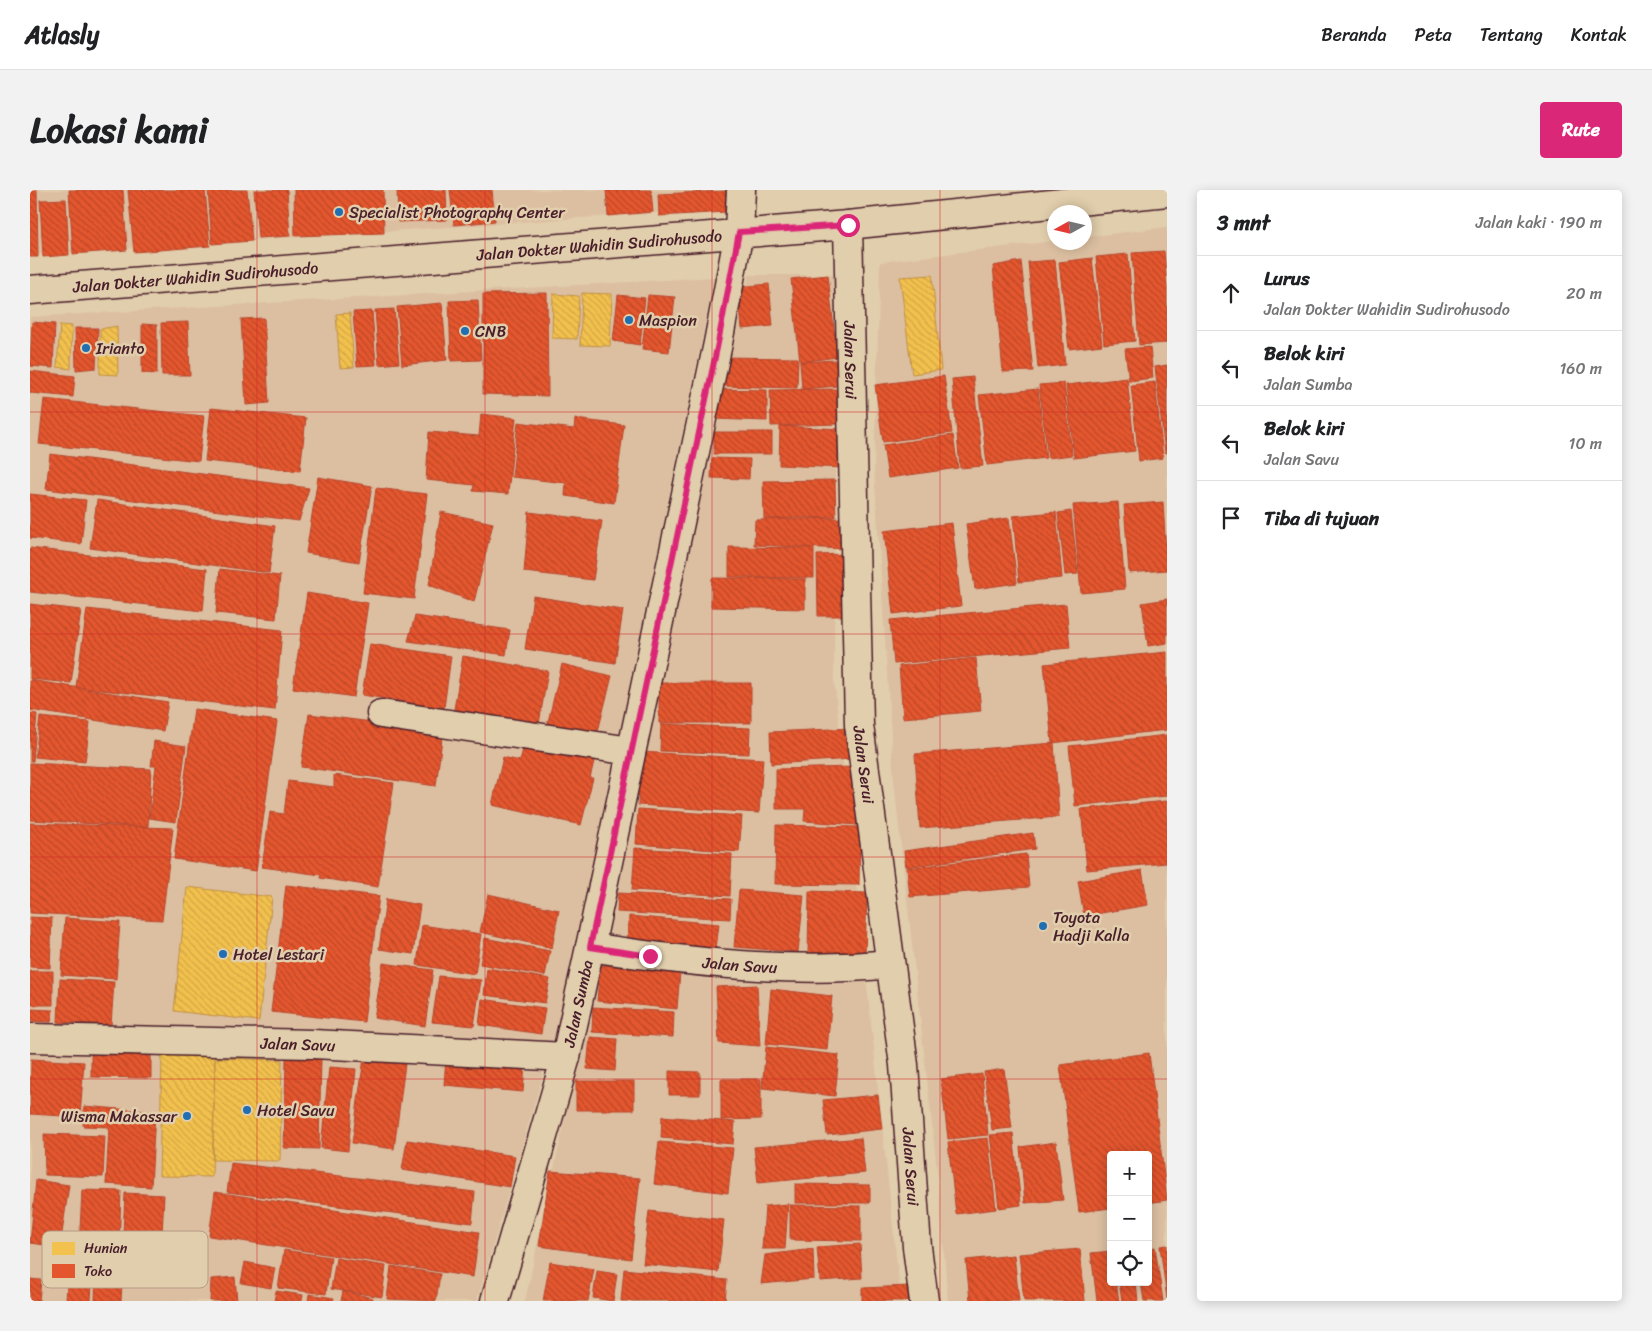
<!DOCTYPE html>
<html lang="id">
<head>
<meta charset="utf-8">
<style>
	body { margin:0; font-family:Sriracha,sans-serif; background:#f2f2f2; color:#202124 }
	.controls { position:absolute; right:15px; bottom:15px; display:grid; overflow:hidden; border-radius:5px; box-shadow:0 2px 12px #0003 }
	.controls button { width:45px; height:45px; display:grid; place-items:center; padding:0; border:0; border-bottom:1px solid #e0e0e0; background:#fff; color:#202124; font:25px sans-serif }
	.compass { position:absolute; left:1017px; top:15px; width:45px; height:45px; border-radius:50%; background:#fff; box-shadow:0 2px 12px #0003; rotate:262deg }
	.stop { position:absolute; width:15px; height:15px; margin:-11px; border:4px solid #db2777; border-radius:50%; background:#fff }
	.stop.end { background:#db2777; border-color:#fff; box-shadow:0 1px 5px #0008 }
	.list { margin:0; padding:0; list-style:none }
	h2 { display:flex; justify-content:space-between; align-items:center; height:65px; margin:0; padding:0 20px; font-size:21px }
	h2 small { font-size:16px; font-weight:400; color:#757577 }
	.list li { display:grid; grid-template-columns:32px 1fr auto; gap:15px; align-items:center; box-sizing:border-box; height:75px; padding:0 20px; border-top:1px solid #e0e0e0 }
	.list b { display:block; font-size:19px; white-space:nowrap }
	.list p { margin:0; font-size:16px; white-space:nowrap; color:#757577 }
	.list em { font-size:16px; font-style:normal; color:#757577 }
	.icon { flex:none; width:28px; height:28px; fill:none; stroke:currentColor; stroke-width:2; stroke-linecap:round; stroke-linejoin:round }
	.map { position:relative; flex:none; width:1137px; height:1111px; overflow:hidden; border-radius:5px }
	header { display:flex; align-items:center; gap:30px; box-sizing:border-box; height:70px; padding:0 25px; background:#fff; border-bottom:1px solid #e0e0e0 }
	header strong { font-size:24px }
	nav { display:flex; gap:28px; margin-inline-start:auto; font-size:18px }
	.intro { display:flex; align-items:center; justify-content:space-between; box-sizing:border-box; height:120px; padding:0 30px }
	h1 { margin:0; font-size:35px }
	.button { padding:12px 22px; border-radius:5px; background:#db2777; color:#fff; font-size:18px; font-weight:700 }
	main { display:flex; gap:30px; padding:0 30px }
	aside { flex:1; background:#fff; border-radius:5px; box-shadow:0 2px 12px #0003 }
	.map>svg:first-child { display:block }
	.built { fill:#dcbfa1; fill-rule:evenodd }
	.homes { fill:url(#homes-back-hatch); stroke:#c09044 }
	.shops { fill:url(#shops-back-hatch); stroke:#b6462d }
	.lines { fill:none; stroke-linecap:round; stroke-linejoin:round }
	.minor-casing { stroke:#4a1f2b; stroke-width:31 }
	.secondary-casing { stroke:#4a1f2b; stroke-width:31 }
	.minor { stroke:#e1ceac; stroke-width:28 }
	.secondary { stroke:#e1ceac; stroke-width:28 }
	.route { stroke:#db2777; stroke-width:6 }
	.grid { fill:none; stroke:#d62828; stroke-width:1; stroke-opacity:0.55 }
	.poi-dot { fill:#1f6fb2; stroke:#e1ceac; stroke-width:2 }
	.labels { text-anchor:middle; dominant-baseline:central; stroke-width:5; stroke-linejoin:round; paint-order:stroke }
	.poi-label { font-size:16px; fill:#4a1f2b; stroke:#e1ceac; text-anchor:start }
	.street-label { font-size:16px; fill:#4a1f2b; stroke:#e1ceac }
	.key { fill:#e1ceac; stroke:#b49a85; stroke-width:1 }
	.key-label { font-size:14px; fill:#4a1f2b }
</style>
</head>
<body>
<header>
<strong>Atlasly</strong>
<nav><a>Beranda</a><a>Peta</a><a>Tentang</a><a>Kontak</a></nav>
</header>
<div class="intro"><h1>Lokasi kami</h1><a class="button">Rute</a></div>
<main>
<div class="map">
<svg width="1137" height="1111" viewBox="0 0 1137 1111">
	<defs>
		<pattern id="homes-back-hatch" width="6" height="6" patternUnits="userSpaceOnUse" patternTransform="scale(1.25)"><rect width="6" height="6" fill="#f2c14e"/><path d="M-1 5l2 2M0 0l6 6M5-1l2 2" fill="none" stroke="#d1a544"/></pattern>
		<pattern id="shops-back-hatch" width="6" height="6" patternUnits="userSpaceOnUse" patternTransform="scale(1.25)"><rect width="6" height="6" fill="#e4572e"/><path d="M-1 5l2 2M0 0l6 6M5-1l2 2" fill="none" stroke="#bb4727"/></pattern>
	</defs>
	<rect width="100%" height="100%" fill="#e1ceac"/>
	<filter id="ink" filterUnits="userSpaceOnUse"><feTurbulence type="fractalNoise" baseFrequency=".02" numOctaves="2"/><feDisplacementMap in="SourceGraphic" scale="10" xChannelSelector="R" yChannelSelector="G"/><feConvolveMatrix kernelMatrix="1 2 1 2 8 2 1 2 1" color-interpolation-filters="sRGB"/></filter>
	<g filter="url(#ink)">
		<path class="built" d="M0 0H686V19L0 65Z
			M1137 37V1111H918L907 980 864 592 844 278 850 72 1024 51 1054 52 1055 47ZM1081 965H1118V1092H1081Z
			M719 85H806L804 489 871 1111H495Z
			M685 87 532 819 447 1111H0V127Z"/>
		<path class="homes" d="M902 85 911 180 882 184 870 87Z
			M552 103 582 104 580 156 550 155Z
			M523 104 549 106 547 149 522 148Z
			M320 123 324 177 310 178 306 124Z
			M30 135 42 136 41 179 27 177Z
			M87 136 88 185 70 184V139Z
			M157 697 242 707 229 831 144 821Z
			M132 865 185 867 182 987 129 986Z
			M185 868 252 870 250 971 183 970Z"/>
		<path class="shops" d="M0 0H7L8 67H0Z
			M39 0H93L97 60 43 64Z
			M98 0H175L180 56 104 62Z
			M178 0H217L222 51 182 54Z
			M224 0H257L260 46 228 48Z
			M264 0H353L354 43 265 46Z
			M367 0H416L417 30 368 32Z
			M420 0H462L465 31 424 35Z
			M576 0H621L623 22 578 26Z
			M696 1 697 22 629 26 628 4Z
			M36 9 39 65 13 67 10 10Z
			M1134 61 1137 98V153L1109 155 1102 63Z
			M1098 64 1105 151 1074 154 1066 67Z
			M1062 68 1072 155 1039 159 1029 72Z
			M1025 70 1035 175 1008 178 998 72Z
			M991 71 1003 181 973 182 963 76Z
			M798 85 807 167 770 172 761 89Z
			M739 94 743 136 712 139 708 97Z
			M517 103 518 206 453 204V104Z
			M588 105 615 108 610 155 583 151Z
			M618 105 645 107 639 162 612 159Z
			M448 110 451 170 421 171 419 111Z
			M412 113 417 170 372 175 367 117Z
			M364 119 369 173 349 175 345 120Z
			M342 121 346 175 327 176 323 122Z
			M234 128 239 213 216 215 211 129Z
			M2 132 25 134 23 178 0 176Z
			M158 132 160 185H132L131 133Z
			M112 134 127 135V184L112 183Z
			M45 138H68L66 178 46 180Z
			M1120 157 1123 188 1099 191 1095 159Z
			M692 167 768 168 767 198 691 196Z
			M806 170 808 196 772 199 770 172Z
			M1137 175V263H1135L1125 177Z
			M0 181 45 186 43 207 0 203Z
			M914 186 922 243 853 252 845 195Z
			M943 187 953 276 930 278 922 189Z
			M1097 188 1105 261 1044 268 1036 195Z
			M1125 192 1133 268 1109 271 1101 195Z
			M1034 193 1042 265 1018 268 1009 195Z
			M685 199 737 200V231L684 229Z
			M807 199 808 234 741 236 740 200Z
			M1008 199 1016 268 957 275 949 205Z
			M14 209 174 226 169 271 9 254Z
			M181 218 276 228 270 281 175 271Z
			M451 224 486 228 478 304 443 301 444 295 396 290 399 242 449 246Z
			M545 229 594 235 584 313 535 306 536 293 482 287 488 232 544 239Z
			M750 236 813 239 812 278 749 275Z
			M684 242H742V264H684Z
			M923 245 928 278 858 288 853 255Z
			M20 264 279 298 269 331 16 299Z
			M682 268 720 269 719 289 681 288Z
			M288 287 342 296 329 372 276 363Z
			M805 290 806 327 734 329 733 291Z
			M346 298 397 304 384 409 333 403Z
			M0 304 56 310 51 354 0 348Z
			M67 310 245 336 239 383 60 358Z
			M1088 312 1095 399 1051 403 1043 315Z
			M1133 312 1137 380 1099 383 1094 315Z
			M1041 321 1048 384 1035 385 1028 323Z
			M411 322 463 333 444 412 399 395Z
			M499 322 572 331 563 390 494 382Z
			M1026 322 1032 388 989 392 983 326Z
			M814 328 815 359 724 355 725 330Z
			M979 328 987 393 945 399 936 334Z
			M922 333 931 416 863 424 854 341Z
			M699 357 784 358V388L699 387Z
			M0 358 177 379 173 421 0 402Z
			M814 364 815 426H788L787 365Z
			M190 379 250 386 246 429 186 423Z
			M682 388 775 389V419L681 417Z
			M277 403 338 413 324 507 263 498Z
			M503 406 593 420 585 473 495 459Z
			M1137 409V453L1118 456 1112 413Z
			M0 414 51 420 41 493 0 489Z
			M1036 414 1040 458 864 474 860 430Z
			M57 419 252 440 245 520 46 497Z
			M385 426 480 440 476 465 378 451Z
			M340 454 421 466 414 518 332 505Z
			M1137 462V540L1022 553 1014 474Z
			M433 466 518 481 508 540 423 525Z
			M946 468 951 521 873 528 869 476Z
			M532 474 582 486 565 553 516 540Z
			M0 490 138 512 133 541 0 520Z
			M629 493H721V533H629Z
			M164 519 247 531 226 681 144 669Z
			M0 523 7 524 3 571H0Z
			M279 524 413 541 406 596 271 577Z
			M10 527 60 532 55 572 5 567Z
			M631 534 720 538 719 564 630 561Z
			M822 538 823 569 741 574 740 542Z
			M1137 545V606L1045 616 1039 556Z
			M496 547 566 563 560 588H563L551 635 462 615 473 567 490 571Z
			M124 551 156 556 146 632 119 628 126 576H121Z
			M1024 553 1029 627 890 638 885 564Z
			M611 562 733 569 729 623 608 615Z
			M0 573 121 579 118 637 0 630Z
			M823 577 827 635 774 631 775 619H746V579Z
			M304 585 364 593 348 697 290 688 291 685 232 677 240 622 254 624 258 591 304 597Z
			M1137 611V673L1057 680 1051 619Z
			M608 619 712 626 709 662 606 654Z
			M0 633 143 638 132 730 0 723Z
			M746 635 830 637 829 695 745 694Z
			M1003 643 1005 659 876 677 874 661Z
			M605 658 702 664 700 706 602 700Z
			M996 664 999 697 880 707 877 678Z
			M1112 680 1118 715 1054 726 1048 691Z
			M256 695 349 706 334 832 241 822Z
			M709 700 774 705 768 762 704 757Z
			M779 701 837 703 835 767 778 765Z
			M588 703 701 709 700 729 587 722Z
			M458 704 529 720 522 758 450 742Z
			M356 709 390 715 383 764 349 759Z
			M599 726 689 734 686 759 597 751Z
			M0 727 22 728 20 778 0 777Z
			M35 728 90 732 86 789 31 785Z
			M392 735 451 744 445 784 387 775Z
			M455 748 520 761 515 786 450 774Z
			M353 773 403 780 395 836 344 828Z
			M570 775 650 782 647 819 567 811Z
			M457 778 520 789 515 813 454 805Z
			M0 781H23V815H0Z
			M409 786 451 790 444 836 402 832Z
			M30 789 84 792 81 835 28 832Z
			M727 795 730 856 689 853 686 797Z
			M741 799 802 806 797 860 736 854Z
			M452 809 515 818 511 844 449 835Z
			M563 817 644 822 643 847 562 842Z
			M0 819 23 820 21 832 0 831Z
			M560 847 587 849 585 881 557 879Z
			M736 857 809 865 805 906 732 898Z
			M61 859 121 860V888L61 887Z
			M1119 863 1137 1010 1118 1013V965H1081V1018L1049 1022 1030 875Z
			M416 867 495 874 493 902 414 895Z
			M256 868 291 869 289 959 254 958Z
			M334 868 375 874 364 959 322 953Z
			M1 869 54 872 50 927 0 924Z
			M299 877 326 879 318 961 291 958Z
			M974 879 982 938 962 940 954 882Z
			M639 881 670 882V905H639Z
			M952 884 958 945 918 949 911 889Z
			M691 889H731V929L691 930Z
			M546 891H604V920H546Z
			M848 905 852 939 797 945 793 910Z
			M54 916 125 922 121 997 76 994 79 937 53 936Z
			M632 926 705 932 703 954 631 948Z
			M983 943 991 1015 969 1018 960 945Z
			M14 944 75 946 73 987 15 985Z
			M831 948 835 983 728 993 724 957Z
			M958 948 966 1019 926 1024 918 952Z
			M377 950 485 966 480 997 372 980Z
			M629 952 703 958 698 1003 624 994Z
			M1026 952 1033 1010 995 1013 990 957Z
			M201 973 445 1002 442 1033 197 1002Z
			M520 981 610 988 601 1069 509 1056Z
			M6 990 39 995 30 1057 0 1053Z
			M765 994 840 995V1013H765Z
			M52 1000 91 1001 89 1061 49 1060Z
			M185 1002 449 1042 443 1087 179 1046Z
			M95 1003 134 1005 131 1066 92 1064Z
			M758 1014 755 1059H732L735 1016Z
			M760 1015 831 1016V1051L760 1050Z
			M619 1021 694 1030 688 1082 613 1074Z
			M830 1054 832 1088 790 1091 787 1057Z
			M1137 1055V1109L1130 1056Z
			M1125 1057 1133 1111H1114L1111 1092H1118V1059Z
			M783 1059 784 1089 731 1094 735 1065Z
			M1050 1059 1055 1111H994L989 1064Z
			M254 1060 301 1067 296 1104 248 1098Z
			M1081 1061V1092H1086L1089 1111H1067L1061 1063Z
			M984 1065 989 1111H940L936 1070Z
			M306 1068 356 1076 352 1107 301 1099Z
			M215 1072 245 1078 241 1098 211 1093Z
			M520 1072 564 1079 558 1111H513Z
			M66 1073 93 1075 91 1111H65Z
			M361 1076 410 1084 406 1111 357 1109Z
			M594 1079 697 1090 695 1111H591Z
			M567 1081 587 1084 583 1111 563 1108Z
			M205 1087 207 1111H180L181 1089Z
			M0 1089 11 1090 9 1111H0Z
			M1089 1092H1106L1108 1111H1092Z
			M37 1093 62 1094 61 1111H36Z
			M879 1096 880 1111H832V1098Z
			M246 1101 273 1105 272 1111H244Z
			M313 1101 343 1108 342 1111H311Z
			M279 1104 304 1108 303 1111H278Z"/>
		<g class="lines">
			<defs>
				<g id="minor">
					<path id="s1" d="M818 35 829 535 874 875 887 1057 894 1111"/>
					<path d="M351 524 601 561"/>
					<path id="s2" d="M560 757C656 772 764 784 860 774"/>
					<path id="s3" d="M0 848 283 854 536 867"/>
					<path id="s4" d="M465 1111 536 867 560 757 688 153 709 42 711 0"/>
				</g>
				<g id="secondary">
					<path id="s5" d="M0 100 818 35 1137 2"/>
				</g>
			</defs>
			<use href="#minor" class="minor-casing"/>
			<use href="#secondary" class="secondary-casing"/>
			<use href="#minor" class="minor"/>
			<use href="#secondary" class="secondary"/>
		</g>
	</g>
	<g class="lines" filter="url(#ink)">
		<path class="route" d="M620 766 560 757 688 153 709 42 818 35"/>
	</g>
	<path class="grid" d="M227 0V1111M455 0V1111M682 0V1111M910 0V1111M0 222H1137M0 444H1137M0 667H1137M0 889H1137"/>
	<g class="poi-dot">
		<circle cx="309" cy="22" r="5"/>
		<circle cx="599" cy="130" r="5"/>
		<circle cx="435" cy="141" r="5"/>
		<circle cx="56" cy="158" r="5"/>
		<circle cx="1013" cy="736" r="5"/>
		<circle cx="193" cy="764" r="5"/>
		<circle cx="217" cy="920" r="5"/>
		<circle cx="157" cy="926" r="5"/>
	</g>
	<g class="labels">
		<g class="poi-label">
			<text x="319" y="22">Specialist Photography Center</text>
			<text x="609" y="130">Maspion</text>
			<text x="445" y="141">CNB</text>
			<text x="66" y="158">Irianto</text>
			<text x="1023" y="727">Toyota<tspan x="1023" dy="18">Hadji Kalla</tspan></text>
			<text x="203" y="764">Hotel Lestari</text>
			<text x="227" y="920">Hotel Savu</text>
			<text x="147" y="926" text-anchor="end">Wisma Makassar</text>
		</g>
		<g class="street-label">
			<text stroke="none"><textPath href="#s5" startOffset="571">Jalan Dokter Wahidin Sudirohusodo</textPath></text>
			<text stroke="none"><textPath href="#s5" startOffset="166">Jalan Dokter Wahidin Sudirohusodo</textPath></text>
			<text stroke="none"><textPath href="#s1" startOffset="135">Jalan Serui</textPath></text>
			<text stroke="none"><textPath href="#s1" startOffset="540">Jalan Serui</textPath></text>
			<text stroke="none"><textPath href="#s2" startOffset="151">Jalan Savu</textPath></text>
			<text stroke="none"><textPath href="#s4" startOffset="309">Jalan Sumba</textPath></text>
			<text stroke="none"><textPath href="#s3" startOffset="268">Jalan Savu</textPath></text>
			<text stroke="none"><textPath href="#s1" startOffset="945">Jalan Serui</textPath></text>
		</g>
	</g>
	<rect x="12" y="1041" width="166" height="57" rx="8" class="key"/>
	<rect x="22" y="1052" width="23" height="13" fill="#f2c14e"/>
	<rect x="22" y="1074" width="23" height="14" fill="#e4572e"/>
	<g class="key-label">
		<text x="54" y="1063">Hunian</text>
		<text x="54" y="1086">Toko</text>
	</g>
</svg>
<div class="controls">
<button>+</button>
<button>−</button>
<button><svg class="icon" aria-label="locate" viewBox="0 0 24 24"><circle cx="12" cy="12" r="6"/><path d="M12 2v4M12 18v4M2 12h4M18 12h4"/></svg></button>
</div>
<svg class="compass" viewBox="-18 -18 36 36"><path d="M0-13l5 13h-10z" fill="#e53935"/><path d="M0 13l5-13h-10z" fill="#757577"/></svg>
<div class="stop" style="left:818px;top:35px"></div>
<div class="stop end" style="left:620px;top:766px"></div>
</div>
<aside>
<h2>3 mnt<small>Jalan kaki · 190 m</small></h2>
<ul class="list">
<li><svg class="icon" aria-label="ahead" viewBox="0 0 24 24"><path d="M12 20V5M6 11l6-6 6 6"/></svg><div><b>Lurus</b><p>Jalan Dokter Wahidin Sudirohusodo</p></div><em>20 m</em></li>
<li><svg class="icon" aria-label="left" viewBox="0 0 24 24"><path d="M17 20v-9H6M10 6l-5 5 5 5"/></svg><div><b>Belok kiri</b><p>Jalan Sumba</p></div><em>160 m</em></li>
<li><svg class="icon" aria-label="left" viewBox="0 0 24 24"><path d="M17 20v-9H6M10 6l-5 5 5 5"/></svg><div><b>Belok kiri</b><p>Jalan Savu</p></div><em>10 m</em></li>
<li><svg class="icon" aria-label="arrive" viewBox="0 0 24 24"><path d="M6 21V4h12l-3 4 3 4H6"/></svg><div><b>Tiba di tujuan</b></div></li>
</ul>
</aside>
</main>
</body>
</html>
